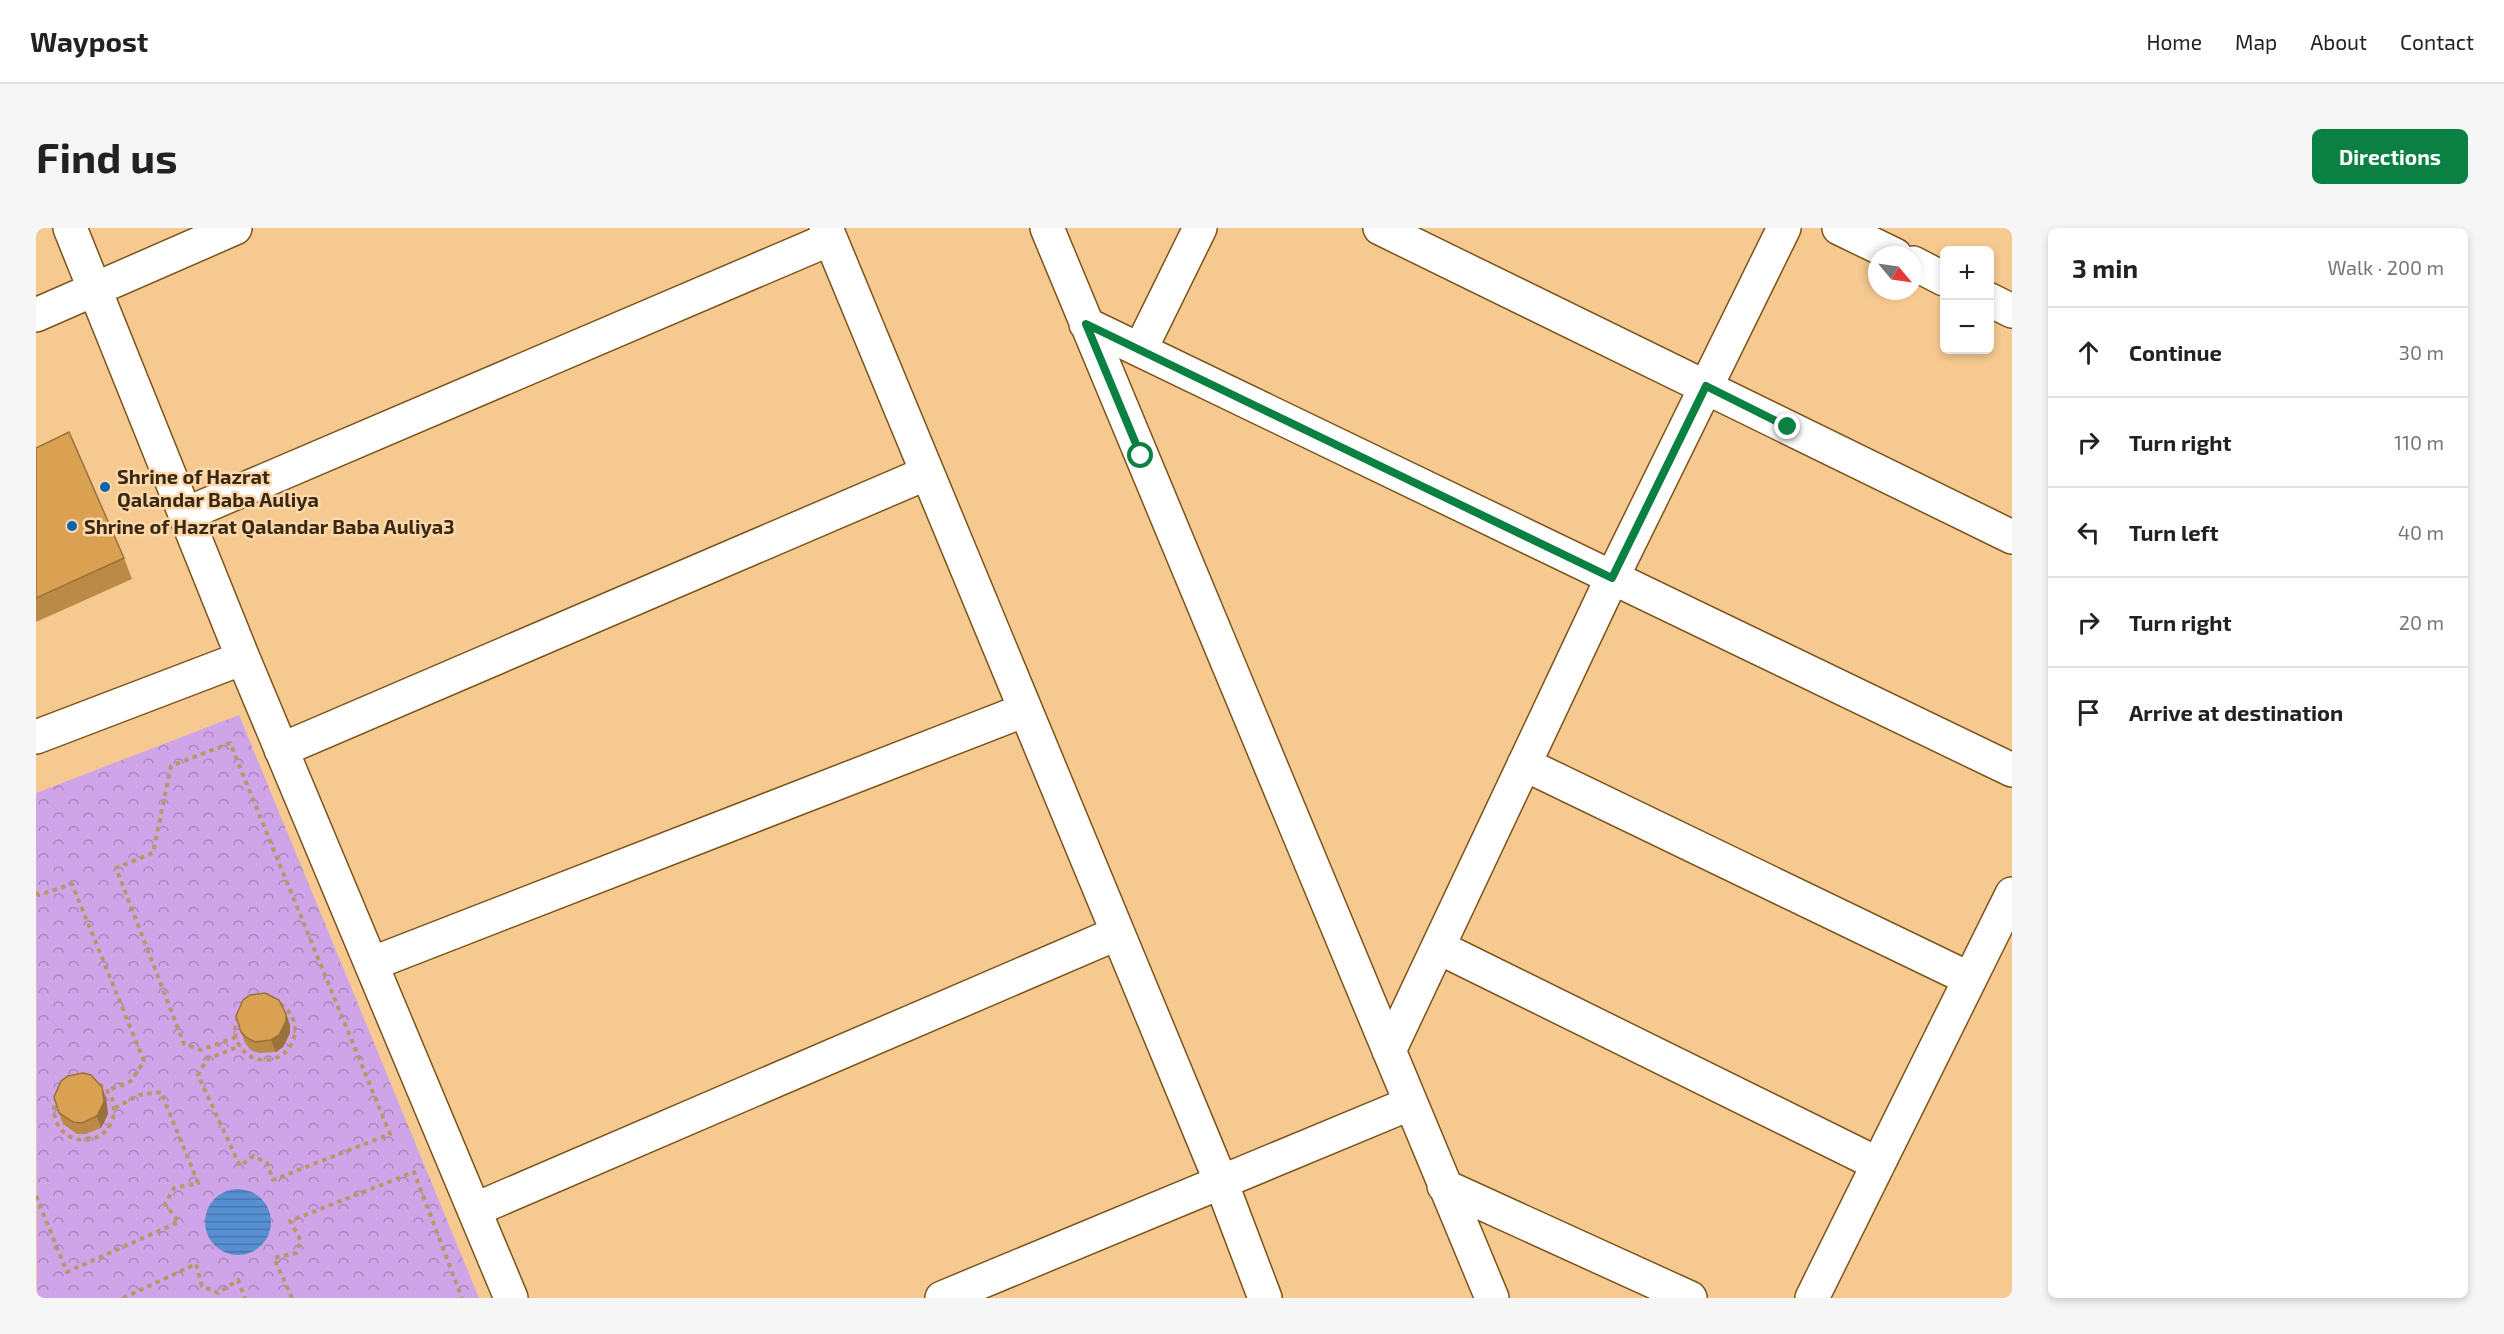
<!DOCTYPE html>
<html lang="en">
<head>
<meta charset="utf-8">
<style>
	body { margin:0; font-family:"Exo 2",sans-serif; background:#f6f6f6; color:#222 }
	.controls { position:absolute; right:18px; top:18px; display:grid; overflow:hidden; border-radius:9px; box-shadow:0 3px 9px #0003 }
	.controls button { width:54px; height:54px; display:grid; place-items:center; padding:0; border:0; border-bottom:2px solid #e0e0e0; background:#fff; color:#222; font:30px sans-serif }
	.compass { position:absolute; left:1832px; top:18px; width:54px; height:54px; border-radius:50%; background:#fff; box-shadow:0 3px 9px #0003; rotate:119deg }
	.stop { position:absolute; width:18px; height:18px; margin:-14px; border:4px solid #0b8043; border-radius:50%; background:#fff }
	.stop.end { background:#0b8043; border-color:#fff; box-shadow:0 2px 6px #0008 }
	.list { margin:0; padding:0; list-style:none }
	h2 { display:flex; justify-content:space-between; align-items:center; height:78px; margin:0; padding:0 24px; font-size:26px }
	h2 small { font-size:20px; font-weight:400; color:#767676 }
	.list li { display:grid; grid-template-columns:39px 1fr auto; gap:18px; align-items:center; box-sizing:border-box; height:90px; padding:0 24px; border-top:2px solid #e0e0e0 }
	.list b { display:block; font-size:22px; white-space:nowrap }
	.list em { font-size:20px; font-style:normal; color:#767676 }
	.icon { flex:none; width:33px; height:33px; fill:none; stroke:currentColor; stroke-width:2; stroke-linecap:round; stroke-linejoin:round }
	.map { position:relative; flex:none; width:1976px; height:1070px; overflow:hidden; border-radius:9px }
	header { display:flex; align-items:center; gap:36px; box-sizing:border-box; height:84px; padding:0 30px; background:#fff; border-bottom:2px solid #e0e0e0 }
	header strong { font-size:28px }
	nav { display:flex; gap:33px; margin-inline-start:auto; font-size:21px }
	.intro { display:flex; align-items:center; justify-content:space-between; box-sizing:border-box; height:144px; padding:0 36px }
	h1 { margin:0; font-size:42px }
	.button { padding:15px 27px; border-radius:9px; background:#0b8043; color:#fff; font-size:21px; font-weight:700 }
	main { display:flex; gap:36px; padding:0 36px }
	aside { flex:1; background:#fff; border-radius:9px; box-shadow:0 3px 9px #0003 }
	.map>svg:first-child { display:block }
	.park { fill:url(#park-crowns) }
	.water { fill:url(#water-rules) }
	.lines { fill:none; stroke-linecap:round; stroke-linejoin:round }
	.street-casing { stroke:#7c541a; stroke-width:36 }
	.path { stroke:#bb9768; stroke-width:4; stroke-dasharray:4.5 4.5; stroke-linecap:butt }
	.street { stroke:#fff; stroke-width:33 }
	.wall { fill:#bb8a47 }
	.shaded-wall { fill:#99713a }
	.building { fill:#daa153; stroke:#99713a; stroke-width:1.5 }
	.route { stroke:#0b8043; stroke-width:8 }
	.poi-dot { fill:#0e62b0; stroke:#fdd8ab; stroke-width:2 }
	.labels { text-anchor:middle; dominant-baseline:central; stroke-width:5; stroke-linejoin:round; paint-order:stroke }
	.poi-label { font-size:20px; font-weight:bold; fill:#3a2912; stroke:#fdd8ab; text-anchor:start }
</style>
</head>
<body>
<header>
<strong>Waypost</strong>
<nav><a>Home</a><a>Map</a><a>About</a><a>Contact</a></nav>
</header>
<div class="intro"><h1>Find us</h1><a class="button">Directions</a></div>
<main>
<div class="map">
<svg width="1976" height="1070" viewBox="0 0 1976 1070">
	<defs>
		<pattern id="park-crowns" width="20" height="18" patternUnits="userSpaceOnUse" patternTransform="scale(1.5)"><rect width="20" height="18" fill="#cfa4e8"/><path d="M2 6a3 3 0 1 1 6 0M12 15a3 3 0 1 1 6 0" fill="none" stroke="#a986bb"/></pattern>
		<pattern id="water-rules" width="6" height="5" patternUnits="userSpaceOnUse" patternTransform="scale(1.5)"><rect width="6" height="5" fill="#5790d2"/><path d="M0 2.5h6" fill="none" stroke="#4976a9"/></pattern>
	</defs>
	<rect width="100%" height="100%" fill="#f6c990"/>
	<path class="park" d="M203 487 443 1070H1L0 565Z"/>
	<path class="water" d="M169 994a33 33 0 1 1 66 0a33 33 0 1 1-66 0Z"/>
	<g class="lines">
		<defs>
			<path id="street" d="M34 0 207 430 475 1070
				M790 0 1185 954 1229 1070
				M1011 0 1456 1070
				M1344 0 1976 309
				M1803 0 1859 27
				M1877 35 1908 51
				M1954 72 1976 83
				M0 87 199 0
				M1050 96 1976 542
				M1104 122 1164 0
				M150 286 794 11
				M0 509 207 430
				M245 522 891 245
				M1488 536 1934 751
				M1402 719 1842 936
				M335 736 989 482
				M1353 823 1576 350 1748 0
				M1408 958 1654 1070
				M438 982 1082 705
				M906 1070 1373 876
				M1776 1070 1976 666"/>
		</defs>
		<use href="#street" class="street-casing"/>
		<path class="path" d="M0 665 3 667 36 656 108 833 95 853 70 863
			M199 802a30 30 0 1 1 60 0a30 30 0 1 1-60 0Z
			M200 809 165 822 148 816 80 640 117 625 135 538 194 515 354 906 237 952 231 935 217 928 204 938 162 847 171 831 204 818
			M18 882a30 30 0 1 1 60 0a30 30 0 1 1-60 0Z
			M0 968 31 1044 143 994 129 976 138 960 162 955 125 864 103 867 77 881
			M87 1070 160 1036 166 1058 182 1065 202 1052 209 1070
			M256 1070 238 1030 260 1025 265 1013 254 993 378 944 426 1070"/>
		<use href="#street" class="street"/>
	</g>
	<path class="wall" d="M0 220 88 330 96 351 0 394Z
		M254 797V805L247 819 240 824 223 825 215 822 209 815 205 804Z
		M70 870 72 886 65 900 50 906H41L27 896 23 885Z"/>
	<path class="shaded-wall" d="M250 786 254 797V805L247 819 240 824 235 812Z
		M66 859 70 870 72 886 65 900 61 888Z"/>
	<path class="building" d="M33 204 88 330 0 370V220Z
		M229 765 243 772 250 786V793L243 807 235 812 219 814 211 810 205 804 200 788 207 772 214 767Z
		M47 845 55 847 66 859 68 874 61 888 46 895 37 894 23 885 18 869 25 853 32 848Z"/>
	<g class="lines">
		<path class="route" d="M1105 228 1050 96 1576 350 1670 158 1752 199"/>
	</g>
	<g class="poi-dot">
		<circle cx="69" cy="259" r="6"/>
		<circle cx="36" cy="298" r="6"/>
	</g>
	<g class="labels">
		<g class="poi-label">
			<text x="81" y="248">Shrine of Hazrat<tspan x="81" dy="23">Qalandar Baba Auliya</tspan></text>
			<text x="48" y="298">Shrine of Hazrat Qalandar Baba Auliya3</text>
		</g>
	</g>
</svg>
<div class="controls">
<button>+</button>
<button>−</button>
</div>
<svg class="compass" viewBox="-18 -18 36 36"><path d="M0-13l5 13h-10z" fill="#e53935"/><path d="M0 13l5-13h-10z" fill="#767676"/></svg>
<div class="stop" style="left:1105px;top:228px"></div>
<div class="stop end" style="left:1752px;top:199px"></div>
</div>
<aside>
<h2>3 min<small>Walk · 200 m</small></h2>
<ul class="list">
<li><svg class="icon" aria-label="ahead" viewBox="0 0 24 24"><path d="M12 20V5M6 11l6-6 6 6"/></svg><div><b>Continue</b></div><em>30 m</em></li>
<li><svg class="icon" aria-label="right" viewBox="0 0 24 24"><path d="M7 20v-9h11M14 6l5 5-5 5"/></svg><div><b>Turn right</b></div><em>110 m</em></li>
<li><svg class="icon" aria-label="left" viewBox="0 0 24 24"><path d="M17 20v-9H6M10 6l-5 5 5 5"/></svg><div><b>Turn left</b></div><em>40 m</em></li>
<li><svg class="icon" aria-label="right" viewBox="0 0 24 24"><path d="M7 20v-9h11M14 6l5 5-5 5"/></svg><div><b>Turn right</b></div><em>20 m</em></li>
<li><svg class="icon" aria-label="arrive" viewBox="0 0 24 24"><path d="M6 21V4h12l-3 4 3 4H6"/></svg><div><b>Arrive at destination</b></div></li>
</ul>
</aside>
</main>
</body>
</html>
